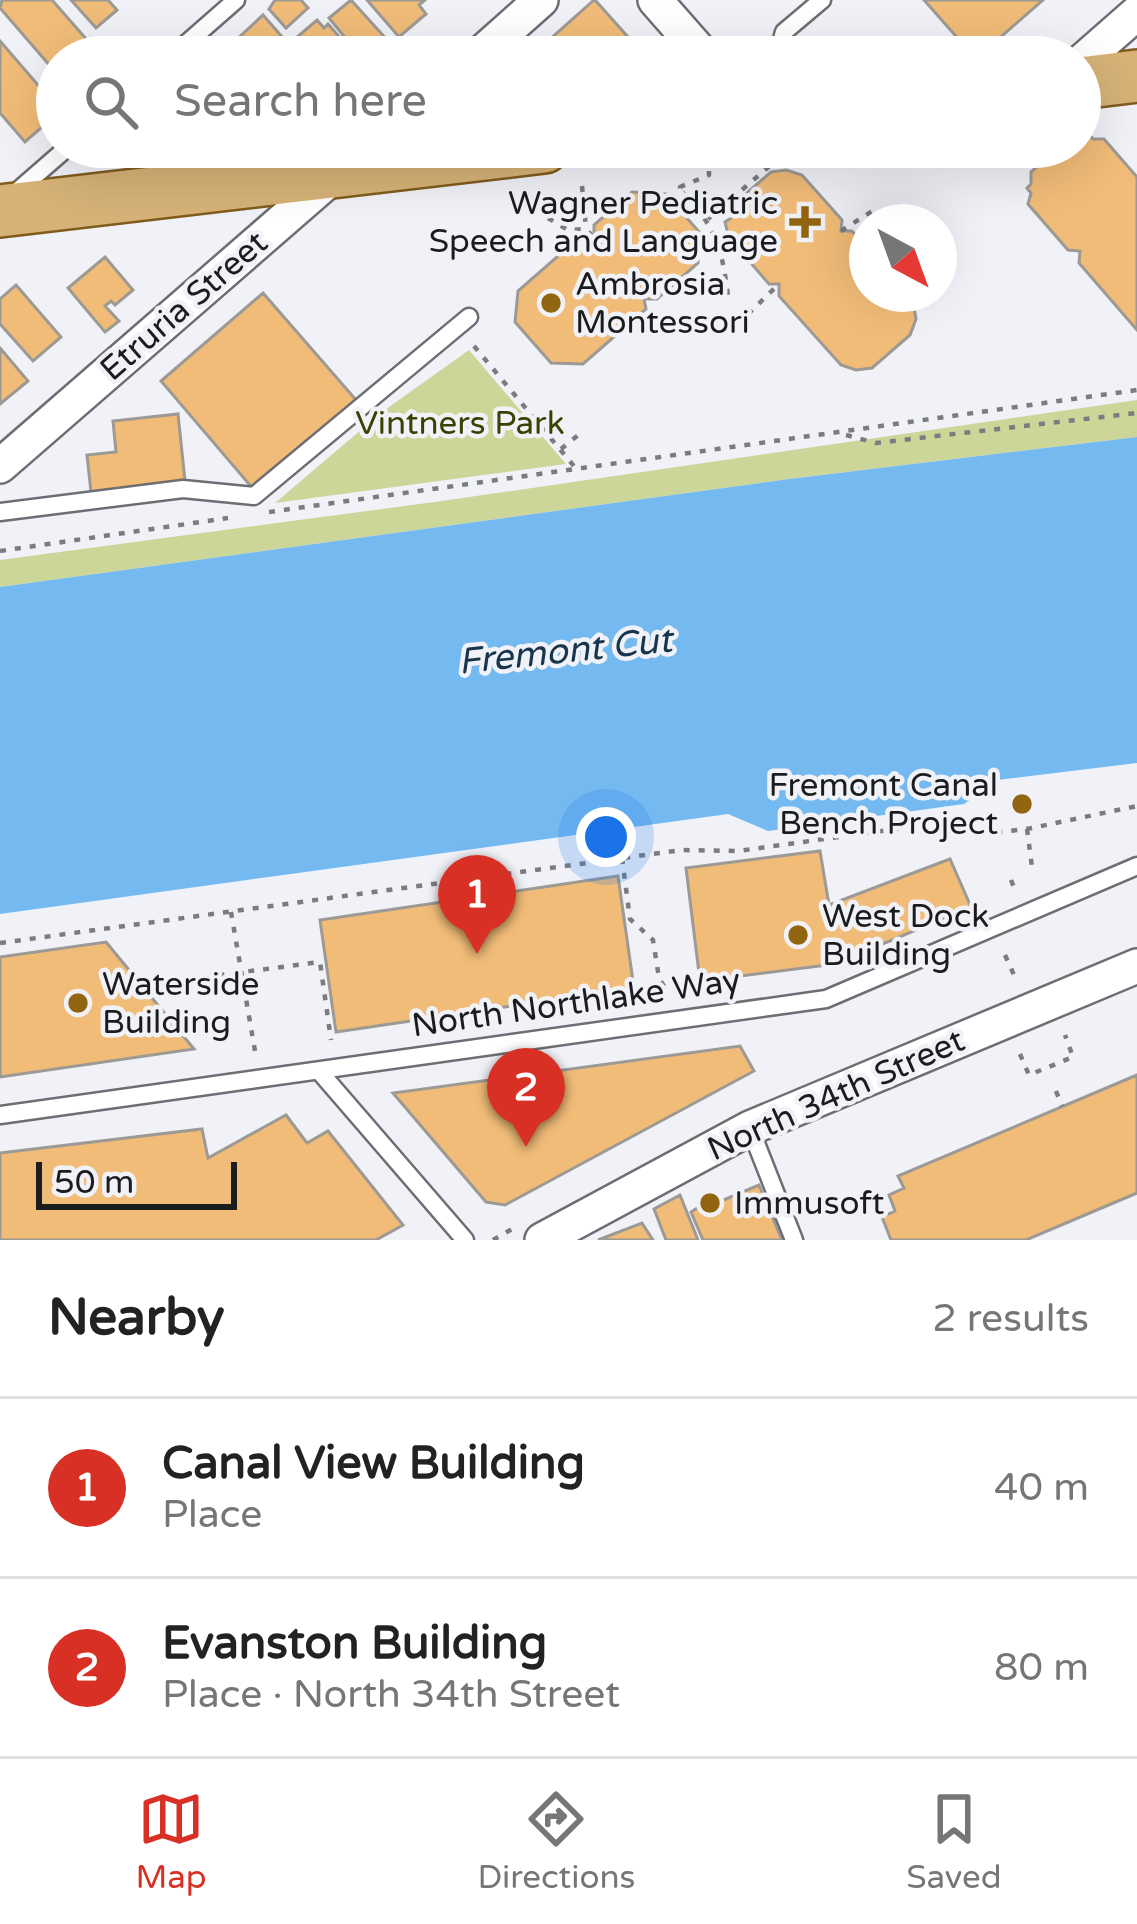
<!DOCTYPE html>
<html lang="en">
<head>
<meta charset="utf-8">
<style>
	body { margin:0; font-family:"Varela Round",sans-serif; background:#f6f6f6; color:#222 }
	.compass { position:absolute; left:849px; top:204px; width:108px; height:108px; border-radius:50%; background:#fff; box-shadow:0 12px 48px #0002; rotate:139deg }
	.scale { position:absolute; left:36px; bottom:30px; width:201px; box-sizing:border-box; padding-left:12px; border:6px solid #1b1c1e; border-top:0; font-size:33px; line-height:42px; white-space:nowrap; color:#1b1c1e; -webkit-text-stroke:9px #f0f2f8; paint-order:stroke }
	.you { position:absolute; left:606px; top:837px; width:42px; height:42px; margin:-30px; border:9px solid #fff; border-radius:50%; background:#1a73e8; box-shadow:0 0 0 18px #1a73e833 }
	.badge { display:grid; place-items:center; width:78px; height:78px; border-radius:50%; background:#d93025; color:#fff; font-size:39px; font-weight:700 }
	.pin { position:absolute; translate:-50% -99px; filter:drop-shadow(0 3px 6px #0008) }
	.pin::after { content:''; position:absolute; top:63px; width:42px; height:36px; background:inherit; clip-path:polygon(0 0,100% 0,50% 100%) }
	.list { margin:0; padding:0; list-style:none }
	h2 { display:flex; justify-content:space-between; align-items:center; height:156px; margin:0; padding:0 48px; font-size:51px }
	h2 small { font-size:39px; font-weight:400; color:#767676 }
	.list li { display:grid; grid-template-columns:78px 1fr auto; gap:36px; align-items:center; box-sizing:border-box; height:180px; padding:0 48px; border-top:3px solid #e0e0e0 }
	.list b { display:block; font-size:45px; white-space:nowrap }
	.list p { margin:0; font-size:39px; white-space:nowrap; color:#767676 }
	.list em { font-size:39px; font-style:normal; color:#767676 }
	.icon { flex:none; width:66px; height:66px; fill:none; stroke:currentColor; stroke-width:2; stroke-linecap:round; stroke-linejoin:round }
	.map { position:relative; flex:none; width:1137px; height:1240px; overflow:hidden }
	.search { position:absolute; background:#fff; box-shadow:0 12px 48px #0002; left:36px; right:36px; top:36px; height:132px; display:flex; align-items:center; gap:30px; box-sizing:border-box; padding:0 42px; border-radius:66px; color:#767676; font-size:45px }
	.sheet { height:516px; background:#fff }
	nav { display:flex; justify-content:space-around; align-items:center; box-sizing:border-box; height:168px; border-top:3px solid #e0e0e0; background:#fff; font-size:33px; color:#767676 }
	nav a { display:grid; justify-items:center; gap:6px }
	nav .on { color:#d93025 }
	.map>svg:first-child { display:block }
	.green { fill:#cdd699 }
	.water { fill:#74baf0 }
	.building { fill:#f1bc78; stroke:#9d9994; stroke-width:3 }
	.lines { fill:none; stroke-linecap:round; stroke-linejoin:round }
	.service-casing { stroke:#6d6e73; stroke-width:21 }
	.minor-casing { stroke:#6d6e73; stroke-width:38 }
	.primary-casing { stroke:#825c1d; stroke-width:56 }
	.path { stroke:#7b7c80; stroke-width:4.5; stroke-dasharray:6 9; stroke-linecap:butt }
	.service { stroke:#fff; stroke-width:16 }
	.minor { stroke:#fff; stroke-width:33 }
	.primary { stroke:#d6b277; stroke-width:51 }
	.poi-dot { fill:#926511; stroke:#f0f2f8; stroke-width:4.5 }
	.labels { text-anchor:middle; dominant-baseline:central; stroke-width:9; stroke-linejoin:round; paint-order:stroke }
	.poi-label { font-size:33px; fill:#1b1c1e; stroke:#f0f2f8; text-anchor:start }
	.street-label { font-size:33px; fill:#1b1c1e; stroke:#f0f2f8 }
	.park-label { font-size:33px; fill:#3b4100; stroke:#f0f2f8 }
	.water-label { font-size:36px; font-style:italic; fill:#17354c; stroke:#f0f2f8 }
</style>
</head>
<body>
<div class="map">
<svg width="1137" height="1240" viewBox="0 0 1137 1240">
	<rect width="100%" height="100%" fill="#f0f2f8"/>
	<path class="green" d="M469 350 566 464 275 503 382 412Z
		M1137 400V437L789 479 0 587V560L442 501Z"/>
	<path class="water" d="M1137 437V763L997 780 964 804 768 831 728 814 0 914V587L789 479Z"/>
	<path class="building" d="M2 0H52L102 57H57V74L0 8Z
		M71 0H108L117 10 96 28Z
		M301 0 308 8 286 28 269 9 275 0Z
		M351 0 390 43 373 57H361L329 18Z
		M367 0H425L419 5 426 14 399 37Z
		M595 0 646 57H530L594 0Z
		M924 0H1043L987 49 969 51Z
		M263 15 284 39 263 57H218Z
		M317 20 324 28 328 24 357 57H313L296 38Z
		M0 41 57 107V114L25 142 0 113Z
		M1089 134 1093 139H1104L1137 177V330L1079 263 1080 251 1068 250 1028 204 1031 193 1027 188 1031 184V172L1060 147H1080V138Z
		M786 170 802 175 842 220 841 231H852L867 248V294H906L913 302 916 319 910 335 872 368 856 370 841 365 779 296V284H769L729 238 725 222 731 218 732 206 771 172Z
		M632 192 666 194 700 233 698 263 657 299H644L646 309 583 364 551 363 515 322 518 291 581 236 594 238V225Z
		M105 257 133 290 115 305 111 301 105 306 119 321 105 332 68 288Z
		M16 285 61 337 33 361 0 324V299Z
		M263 293 357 401 254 490 161 381Z
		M0 348 28 381 0 404Z
		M178 414 185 481 91 492 87 455 116 452 113 421Z
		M820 851 829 905 950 859 971 907 835 964 700 981 686 868Z
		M618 876 634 988 336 1032 320 920Z
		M106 942 194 1049 0 1077V957Z
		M740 1046 754 1071 505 1205 486 1202 393 1093Z
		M1137 1075V1193L1026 1240H891L882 1217 895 1211 889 1195 904 1188 898 1176Z
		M286 1115 307 1143 328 1131 403 1225 376 1240H0V1153L202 1129 208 1158Z
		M759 1185 782 1240H703L691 1212 711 1199 714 1204Z
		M680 1195 698 1240H666L654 1209Z
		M642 1223 653 1240H598Z"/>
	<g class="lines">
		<defs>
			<path id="service" d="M171 57 236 0
				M777 57 784 32 822 0
				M14 194 68 147
				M0 512 183 489 254 496 469 317
				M319 1071 465 1240
				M0 1115 826 999 1137 866
				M750 1128 794 1240"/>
			<path id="minor" d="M655 0 705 57
				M477 57 541 0
				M1080 63 1137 13
				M0 466 336 174
				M542 1240 750 1128 1137 966"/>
			<path id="primary" d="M1080 83 1137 76
				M0 211 544 147"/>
		</defs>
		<use href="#service" class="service-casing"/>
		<use href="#minor" class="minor-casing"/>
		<use href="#primary" class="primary-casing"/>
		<path class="path" d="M709 171V175L680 187C715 229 721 241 728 296
			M582 186 586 228
			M673 202 685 192
			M548 218 568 230 586 229 594 238
			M708 219 772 164
			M841 231 877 208
			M748 314 779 284
			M474 346 578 471
			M846 435 876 443 1137 413
			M561 449 582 432
			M269 512 1137 390
			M0 551 228 518
			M1027 829 1032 867
			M622 858 630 919 653 940 659 978 665 988
			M1011 880 1016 892
			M231 912 255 1051
			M0 943 682 850 738 851 932 824 1000 832 1027 829 1137 806
			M1005 955 1014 975
			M159 983 320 962 331 1040
			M1020 1054 1029 1075 1073 1057 1065 1035
			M1056 1091 1062 1106
			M493 1240 512 1229"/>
		<use href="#service" class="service"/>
		<use href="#minor" class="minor"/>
		<use href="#primary" class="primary"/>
	</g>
	<g class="poi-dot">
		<path d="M799 204h12v12h12v12h-12v12h-12v-12h-12v-12h12z"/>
		<circle cx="551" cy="303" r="12"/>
		<circle cx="1022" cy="804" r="12"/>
		<circle cx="798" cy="935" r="12"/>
		<circle cx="78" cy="1003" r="12"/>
		<circle cx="710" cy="1203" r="12"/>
	</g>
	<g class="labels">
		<g class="poi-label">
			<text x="778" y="203" text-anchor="end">Wagner Pediatric<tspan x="778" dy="38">Speech and Language</tspan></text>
			<text x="575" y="284">Ambrosia<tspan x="575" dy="38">Montessori</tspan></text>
			<text x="998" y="785" text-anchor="end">Fremont Canal<tspan x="998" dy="38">Bench Project</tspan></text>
			<text x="822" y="916">West Dock<tspan x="822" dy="38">Building</tspan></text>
			<text x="102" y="984">Waterside<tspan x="102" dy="38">Building</tspan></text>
			<text x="734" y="1203">Immusoft</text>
		</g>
		<g class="street-label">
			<text transform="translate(184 306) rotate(-41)">Etruria Street</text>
			<text transform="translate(576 1003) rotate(-8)">North Northlake Way</text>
			<text transform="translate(836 1095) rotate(-24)">North 34th Street</text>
		</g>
		<g class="park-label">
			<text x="460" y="423">Vintners Park</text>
		</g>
		<g class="water-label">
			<text transform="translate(565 651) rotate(-6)">Fremont Cut</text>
		</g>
	</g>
</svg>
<svg class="compass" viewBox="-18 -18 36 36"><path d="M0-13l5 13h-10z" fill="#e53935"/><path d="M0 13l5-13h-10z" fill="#767676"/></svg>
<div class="scale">50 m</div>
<div class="you"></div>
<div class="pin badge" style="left:477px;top:954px">1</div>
<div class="pin badge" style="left:526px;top:1147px">2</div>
<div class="search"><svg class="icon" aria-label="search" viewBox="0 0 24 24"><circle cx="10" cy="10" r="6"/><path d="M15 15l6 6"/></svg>Search here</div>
</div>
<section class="sheet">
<h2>Nearby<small>2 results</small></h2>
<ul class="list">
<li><span class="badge">1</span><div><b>Canal View Building</b><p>Place</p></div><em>40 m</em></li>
<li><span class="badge">2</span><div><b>Evanston Building</b><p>Place · North 34th Street</p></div><em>80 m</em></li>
</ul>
</section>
<nav>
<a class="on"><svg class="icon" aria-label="map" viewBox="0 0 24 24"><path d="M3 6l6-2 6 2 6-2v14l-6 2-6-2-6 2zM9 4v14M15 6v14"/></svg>Map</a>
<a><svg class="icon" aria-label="directions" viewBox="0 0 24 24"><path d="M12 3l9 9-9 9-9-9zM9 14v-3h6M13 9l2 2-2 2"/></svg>Directions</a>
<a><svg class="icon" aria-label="saved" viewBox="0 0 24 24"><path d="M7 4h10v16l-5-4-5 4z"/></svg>Saved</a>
</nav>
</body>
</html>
